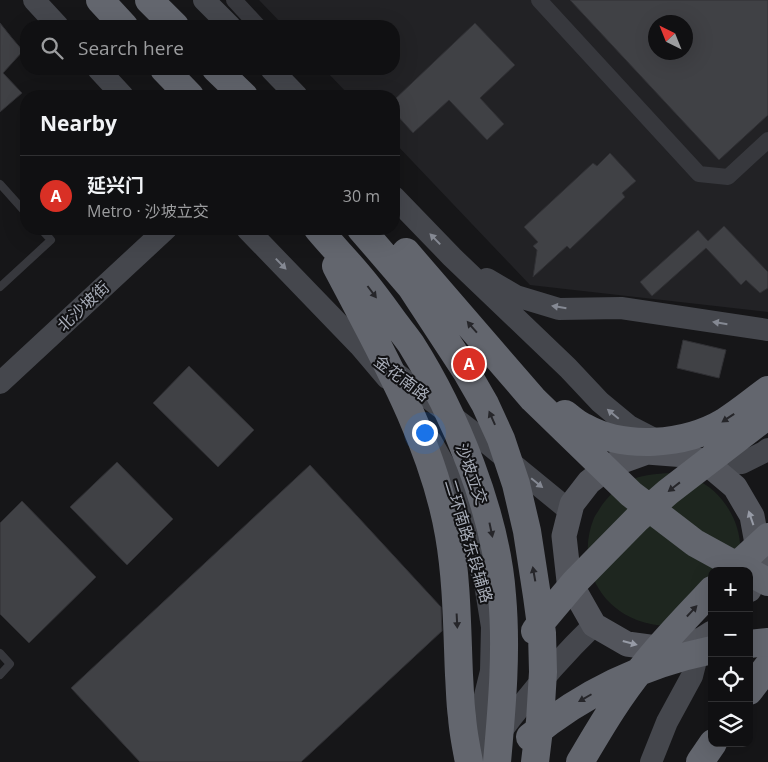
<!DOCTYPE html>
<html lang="en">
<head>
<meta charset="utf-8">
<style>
	body { margin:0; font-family:"Open Sans","Noto Sans SC",sans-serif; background:#1e1e20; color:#f1f3f6 }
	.controls { position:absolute; right:15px; bottom:15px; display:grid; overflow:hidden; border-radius:10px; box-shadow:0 5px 20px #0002 }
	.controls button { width:45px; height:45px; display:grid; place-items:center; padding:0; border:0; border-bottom:1px solid #303032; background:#101012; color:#f1f3f6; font:25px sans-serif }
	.compass { position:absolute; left:648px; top:15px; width:45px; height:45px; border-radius:50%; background:#101012; box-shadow:0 5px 20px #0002; rotate:317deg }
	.you { position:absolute; left:424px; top:432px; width:18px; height:18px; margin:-12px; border:4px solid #fff; border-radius:50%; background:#1a73e8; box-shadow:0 0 0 8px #1a73e833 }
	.badge { display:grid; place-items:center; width:32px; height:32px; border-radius:50%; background:#d93025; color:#fff; font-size:16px; font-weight:700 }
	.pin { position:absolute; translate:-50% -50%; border:2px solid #fff; box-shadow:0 1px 5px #0006 }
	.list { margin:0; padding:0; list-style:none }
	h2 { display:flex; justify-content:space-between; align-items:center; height:65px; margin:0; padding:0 20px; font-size:21px }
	h2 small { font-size:16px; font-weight:400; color:#9c9d9f }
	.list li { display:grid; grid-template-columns:32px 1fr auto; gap:15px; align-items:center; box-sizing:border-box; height:80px; padding:0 20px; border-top:1px solid #303032 }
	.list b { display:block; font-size:19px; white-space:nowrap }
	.list p { margin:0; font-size:16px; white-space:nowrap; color:#9c9d9f }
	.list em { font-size:16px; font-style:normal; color:#9c9d9f }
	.icon { flex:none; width:28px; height:28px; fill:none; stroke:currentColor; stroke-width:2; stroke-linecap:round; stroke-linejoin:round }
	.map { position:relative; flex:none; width:768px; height:762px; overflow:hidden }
	.search { position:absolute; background:#101012; box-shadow:0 5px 20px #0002; left:20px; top:20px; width:380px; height:55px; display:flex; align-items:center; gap:12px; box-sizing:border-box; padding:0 18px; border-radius:20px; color:#9c9d9f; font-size:19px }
	.panel { position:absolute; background:#101012; box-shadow:0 5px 20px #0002; left:20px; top:90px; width:380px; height:145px; border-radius:20px }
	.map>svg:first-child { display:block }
	.built { fill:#222225; fill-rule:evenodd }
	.green { fill:#1e261f }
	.building { fill:#404145; stroke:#303034; fill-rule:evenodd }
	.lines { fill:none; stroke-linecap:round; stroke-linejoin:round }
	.lane { stroke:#37383d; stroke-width:8 }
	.street { stroke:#37383d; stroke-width:16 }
	.secondary { stroke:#45474d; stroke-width:22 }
	.primary { stroke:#53555c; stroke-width:25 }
	.highway { stroke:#63666e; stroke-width:28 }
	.highway-bridge { stroke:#63666e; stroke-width:28 }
	.oneway { fill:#858993 }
	.oneway2 { fill:#26262a }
	.oneway3 { fill:#979ba6 }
	.labels { text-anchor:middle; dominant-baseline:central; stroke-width:4; stroke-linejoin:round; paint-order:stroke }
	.street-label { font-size:16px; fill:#a8adb8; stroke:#111113 }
</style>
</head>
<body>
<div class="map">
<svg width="768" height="762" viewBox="0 0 768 762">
	<rect width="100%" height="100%" fill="#161618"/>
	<path class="built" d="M259 0H768V312L530 285 394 142V96H350L324 69H394V26H284ZM656 22H686V52H656Z"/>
	<path class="green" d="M672 473C679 475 688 476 695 479 723 491 743 524 740 555 740 560 738 566 736 571H712V607C702 612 688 621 677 624 668 627 652 625 643 622 598 609 576 562 594 518 596 514 599 510 602 505 608 497 617 487 627 482 643 474 654 474 672 473Z"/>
	<path class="building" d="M570 0H768V115L719 160ZM656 22H686V52H656Z
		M0 23 12 38 23 51 3 73 22 93 0 112Z
		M475 23 515 65 480 98 504 124 487 140 449 100 413 133 394 112V100Z
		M610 153 636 181 622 193 625 197 570 249 567 246 533 277 537 250 533 246 538 242 524 227 593 163 597 166Z
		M724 226 768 272V288L760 293 746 280 741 285 706 248 652 296 640 282 698 230 708 241Z
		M683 340 726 350 719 378 677 368Z
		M189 366 254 430 218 467 153 403Z
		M117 462 173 519 127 565 70 507Z
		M310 465 441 607 442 631 301 762H140L71 688Z
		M22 501 96 577 29 643 0 614V523Z"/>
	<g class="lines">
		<path class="lane" d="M0 184 26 213
			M0 287 51 240 41 229
			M0 653 10 664 0 675"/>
		<path class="street" d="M234 0 258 26
			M539 0 699 174 728 177 768 140"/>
		<path class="secondary" d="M34 0 58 26
			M204 0 230 26
			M98 69 123 96
			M271 69 297 96
			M394 197 452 257 568 368 600 402 629 426 656 440
			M247 229 359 345 487 443 570 511
			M487 279 516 296 559 309 621 308 768 330
			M359 345 387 378
			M0 383 166 229
			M431 441 455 484 485 584 492 627 491 671 478 724 465 756
			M709 465 742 463 764 452 768 449
			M481 762C489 746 501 732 512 717 537 685 564 654 594 625
			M651 762 667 722 692 676 701 640"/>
		<path class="primary" d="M712 633 701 640 664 649 627 644 594 625 569 581 564 536 572 504 589 482 611 465 647 452 686 455 709 465 735 487 752 516 758 549 753 582 749 590"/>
		<path class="highway" d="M100 0 124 26
			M149 0 175 26
			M164 69 190 96
			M216 69 244 96
			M749 691 768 666
			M700 762 713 743"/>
		<path class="highway-bridge" d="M318 229C333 247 350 264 365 283 374 294 382 305 390 316 397 326 404 334 411 344 455 413 496 513 502 595 507 651 502 706 497 762
			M361 229 411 287 466 371 485 404 501 439 516 484 527 531 537 596 542 633 543 672 540 721 535 762
			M406 252 533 399 631 494 695 543 746 571
			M336 266C380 350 433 441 449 535 457 581 457 628 459 675 460 689 460 703 462 717 463 732 466 747 469 762
			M565 414C571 418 577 424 584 427 625 450 685 445 724 422 740 412 754 400 768 390
			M731 571 768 537
			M749 572 768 582
			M535 631 543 620 575 582 637 519 668 492 768 415
			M749 644 768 642
			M530 737C583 693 644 664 712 650
			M580 762C599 730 618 697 642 668 663 641 688 616 712 590"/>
	</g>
	<defs><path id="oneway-solid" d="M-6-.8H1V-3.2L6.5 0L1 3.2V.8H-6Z" transform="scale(1.25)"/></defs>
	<g class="oneway">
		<use href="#oneway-solid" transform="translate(435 239) rotate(-134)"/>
		<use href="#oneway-solid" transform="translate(281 264) rotate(46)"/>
		<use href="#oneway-solid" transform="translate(559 307) rotate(-171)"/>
		<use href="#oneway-solid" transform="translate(720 323) rotate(-171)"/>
		<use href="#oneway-solid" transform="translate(613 414) rotate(-140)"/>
		<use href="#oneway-solid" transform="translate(537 483) rotate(39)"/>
	</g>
	<g class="oneway2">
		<use href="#oneway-solid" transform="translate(372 292) rotate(53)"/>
		<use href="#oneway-solid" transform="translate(472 327) rotate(-131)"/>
		<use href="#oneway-solid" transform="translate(492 418) rotate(-114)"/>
		<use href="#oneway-solid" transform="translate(728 418) rotate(146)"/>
		<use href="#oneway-solid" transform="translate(674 487) rotate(142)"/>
		<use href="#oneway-solid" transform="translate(491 530) rotate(78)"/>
		<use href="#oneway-solid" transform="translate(534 574) rotate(-100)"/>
		<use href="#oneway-solid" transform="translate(692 611) rotate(-47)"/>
		<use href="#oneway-solid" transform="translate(457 621) rotate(87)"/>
		<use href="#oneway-solid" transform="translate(585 698) rotate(150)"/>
	</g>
	<g class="oneway3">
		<use href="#oneway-solid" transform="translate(751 518) rotate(-109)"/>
		<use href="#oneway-solid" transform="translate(630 643) rotate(15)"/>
	</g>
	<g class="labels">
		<g class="street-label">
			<text transform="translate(83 306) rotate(-43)">北沙坡街</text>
			<text transform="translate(402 378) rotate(37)">金花南路</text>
			<text transform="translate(472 474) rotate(70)">沙坡立交</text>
			<text transform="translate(469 541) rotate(73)">二环南路东段辅路</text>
		</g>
	</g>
</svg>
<div class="controls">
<button>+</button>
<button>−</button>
<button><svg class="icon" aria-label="locate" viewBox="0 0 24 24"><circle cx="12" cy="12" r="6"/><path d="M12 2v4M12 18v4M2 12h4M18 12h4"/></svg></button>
<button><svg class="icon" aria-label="layers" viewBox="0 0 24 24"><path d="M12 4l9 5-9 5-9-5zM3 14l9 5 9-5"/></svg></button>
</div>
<svg class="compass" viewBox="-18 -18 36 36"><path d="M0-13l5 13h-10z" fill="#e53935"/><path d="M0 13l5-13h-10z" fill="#9c9d9f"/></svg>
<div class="you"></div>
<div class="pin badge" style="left:469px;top:364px">A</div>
<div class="search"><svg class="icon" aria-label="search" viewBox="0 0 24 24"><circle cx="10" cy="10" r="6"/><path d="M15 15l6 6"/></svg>Search here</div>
<section class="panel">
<h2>Nearby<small></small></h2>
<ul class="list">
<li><span class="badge">A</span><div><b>延兴门</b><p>Metro · 沙坡立交</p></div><em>30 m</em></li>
</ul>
</section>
</div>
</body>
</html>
